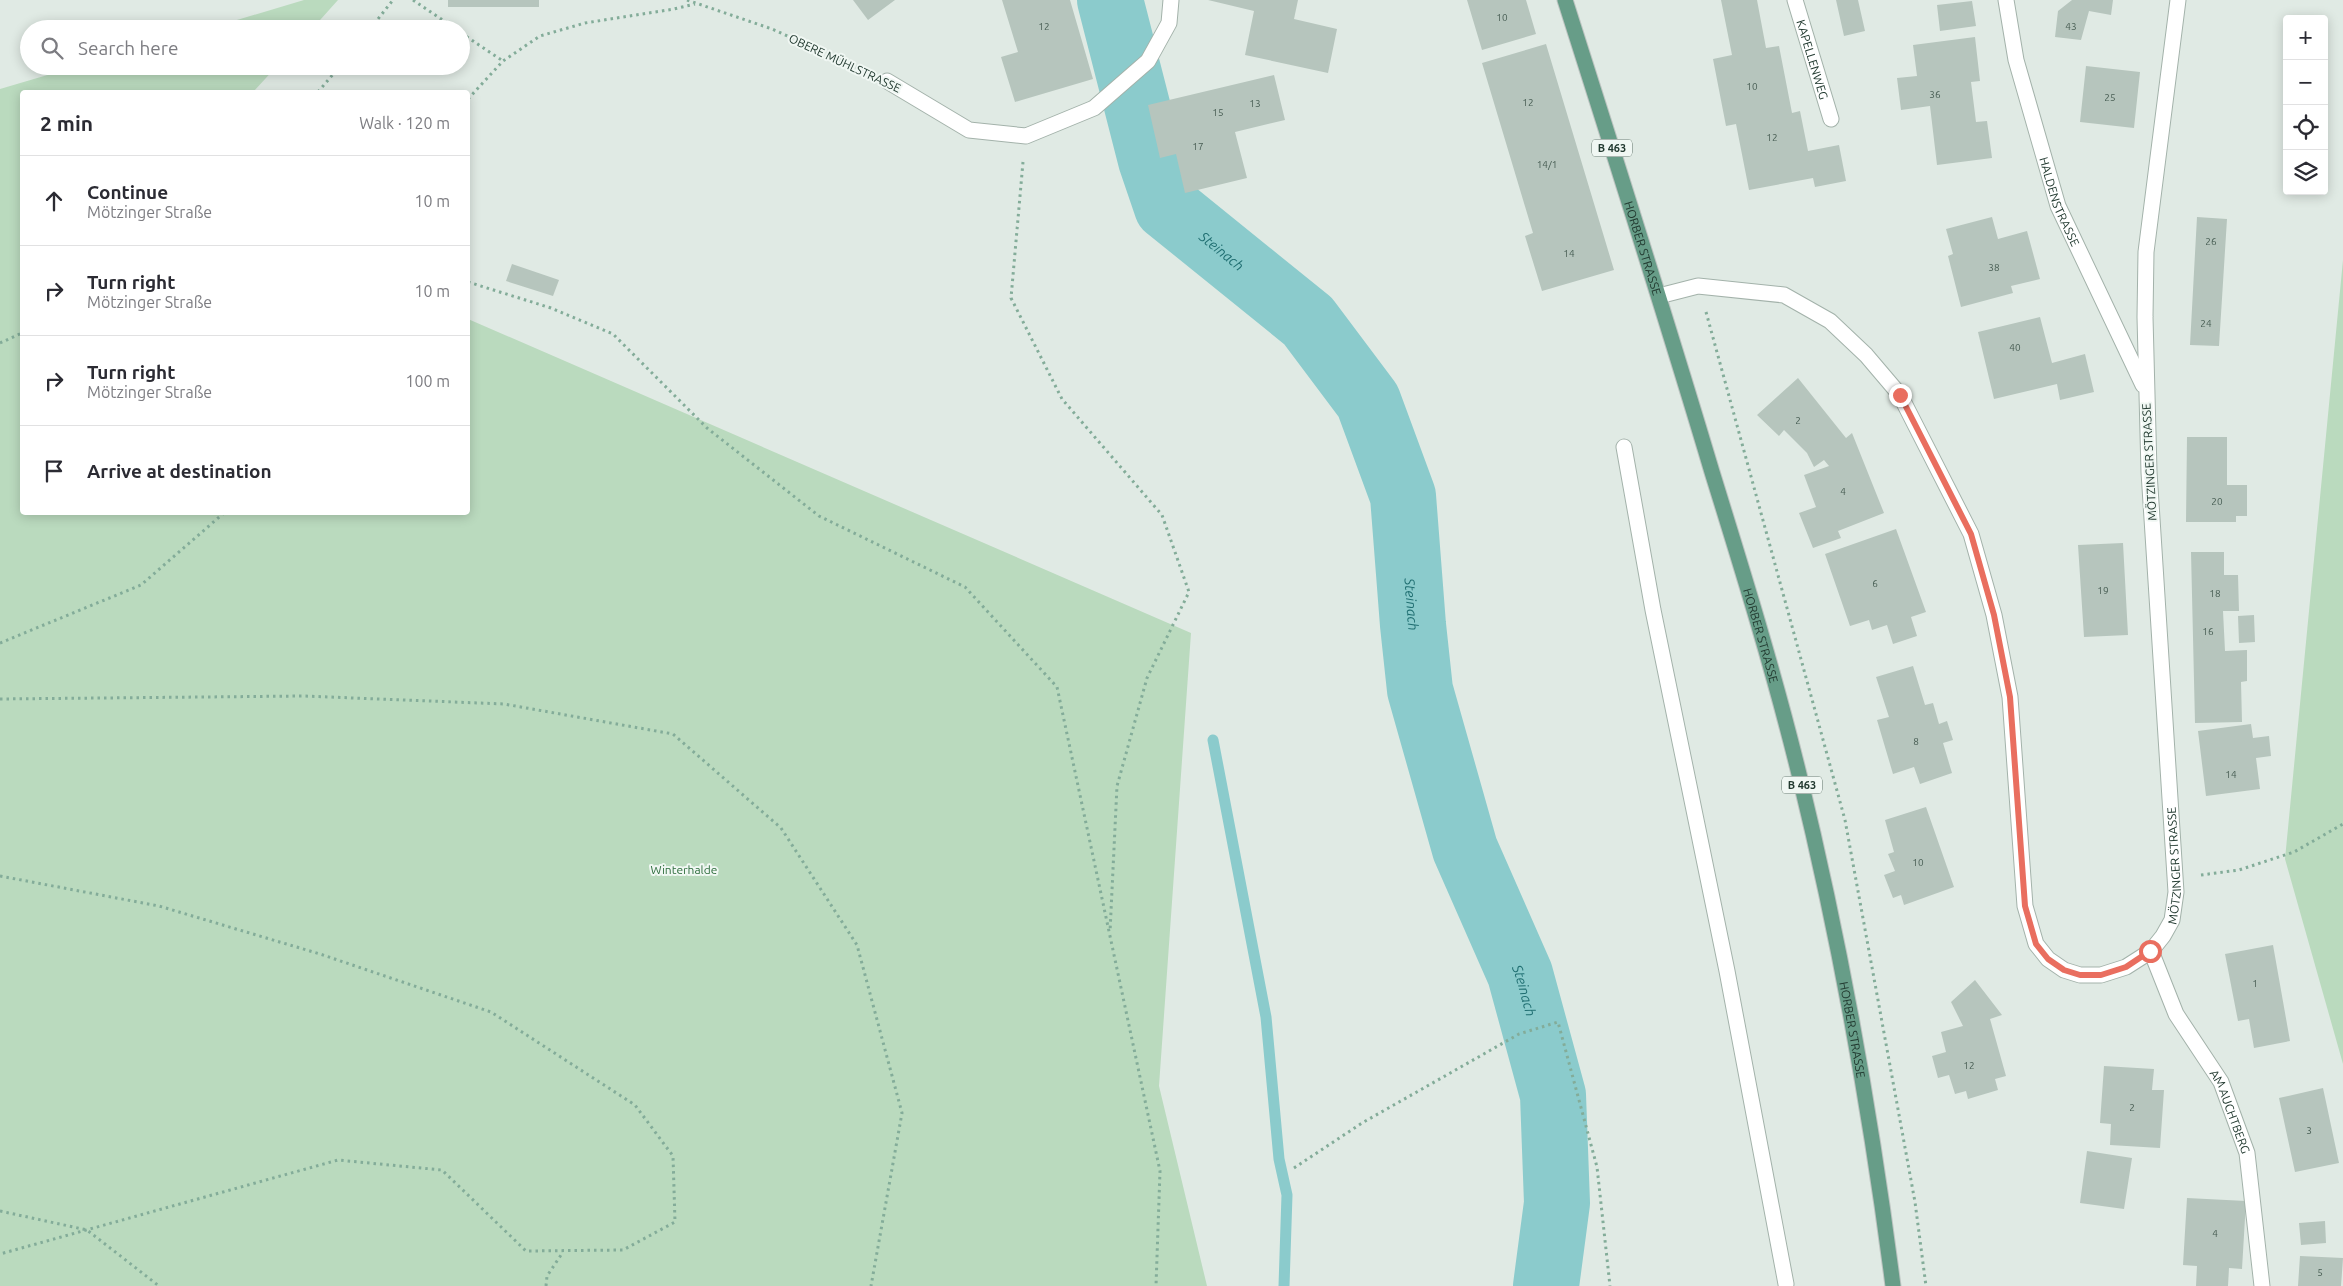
<!DOCTYPE html>
<html lang="en">
<head>
<meta charset="utf-8">
<style>
	body { margin:0; font-family:Ubuntu,sans-serif; background:#f2f2f3; color:#2b2b33 }
	.controls { position:absolute; right:15px; top:15px; display:grid; overflow:hidden; border-radius:5px; box-shadow:0 2px 12px #0003 }
	.controls button { width:45px; height:45px; display:grid; place-items:center; padding:0; border:0; border-bottom:1px solid #e1e1e2; background:#fff; color:#2b2b33; font:25px sans-serif }
	.stop { position:absolute; width:15px; height:15px; margin:-11px; border:4px solid #e96e5f; border-radius:50%; background:#fff }
	.stop.end { background:#e96e5f; border-color:#fff; box-shadow:0 1px 5px #0008 }
	.list { margin:0; padding:0; list-style:none }
	h2 { display:flex; justify-content:space-between; align-items:center; height:65px; margin:0; padding:0 20px; font-size:21px }
	h2 small { font-size:16px; font-weight:400; color:#7c7c81 }
	.list li { display:grid; grid-template-columns:32px 1fr auto; gap:15px; align-items:center; box-sizing:border-box; height:90px; padding:0 20px; border-top:1px solid #e1e1e2 }
	.list b { display:block; font-size:19px; white-space:nowrap }
	.list p { margin:0; font-size:16px; white-space:nowrap; color:#7c7c81 }
	.list em { font-size:16px; font-style:normal; color:#7c7c81 }
	.icon { flex:none; width:28px; height:28px; fill:none; stroke:currentColor; stroke-width:2; stroke-linecap:round; stroke-linejoin:round }
	.map { position:relative; flex:none; width:2343px; height:1286px; overflow:hidden }
	.search { position:absolute; background:#fff; box-shadow:0 2px 12px #0003; left:20px; top:20px; width:450px; height:55px; display:flex; align-items:center; gap:12px; box-sizing:border-box; padding:0 18px; border-radius:28px; color:#7c7c81; font-size:19px }
	.panel { position:absolute; background:#fff; box-shadow:0 2px 12px #0003; left:20px; top:90px; width:450px; height:425px; border-radius:5px }
	.map>svg:first-child { display:block }
	.green { fill:#badabe }
	.lines { fill:none; stroke-linecap:round; stroke-linejoin:round }
	.stream { stroke:#8bcbcc; stroke-width:11 }
	.river { stroke:#8bcbcc; stroke-width:66 }
	.building { fill:#b6c5bd }
	.lane-casing { stroke:#a3b2aa; stroke-width:17 }
	.street-casing { stroke:#a3b2aa; stroke-width:17 }
	.primary-casing { stroke:#bdc4c1; stroke-width:17 }
	.path { stroke:#83ac99; stroke-width:3; stroke-dasharray:2.5 4; stroke-linecap:butt }
	.lane { stroke:#fff; stroke-width:15 }
	.street { stroke:#fff; stroke-width:15 }
	.primary { stroke:#679d88; stroke-width:15 }
	.route { stroke:#e96e5f; stroke-width:6 }
	.labels { text-anchor:middle; dominant-baseline:central; stroke-width:4; stroke-linejoin:round; paint-order:stroke }
	.number-label { font-size:10px; fill:#475d53 }
	.shield { fill:#f0f7f3; stroke:#60736a; stroke-width:1 }
	.shield-label { font-size:11px; font-weight:bold; fill:#223a30 }
	.street-label { font-size:12px; fill:#223a30; stroke:#f0f7f3 }
	.park-label { font-size:12px; fill:#2f6e3e; stroke:#f0f7f3 }
	.water-label { font-size:14px; font-style:italic; fill:#206f72; stroke:#f0f7f3 }
</style>
</head>
<body>
<div class="map">
<svg width="2343" height="1286" viewBox="0 0 2343 1286">
	<rect width="100%" height="100%" fill="#e0eae4"/>
	<path class="green" d="M304 0H338L312 29H207Z
		M78 66H277L253 92H22V512H468V319L1191 633 1159 1086 1207 1286H0V89Z
		M2343 260V1064L2285 859Z"/>
	<g class="lines">
		<path class="stream" d="M1213 740 1266 1017 1279 1159 1287 1195 1284 1286"/>
		<path class="river" id="s1" d="M1110 0 1151 160 1167 207 1308 321 1368 401 1403 496 1413 625 1420 690 1465 849 1520 974 1553 1095 1557 1203 1546 1286"/>
	</g>
	<path class="building" d="M448 0H539V7H448Z
		M853 0H895L868 20Z
		M1002 0H1070L1093 79 1015 102 1001 57 1018 52Z
		M1208 0H1298L1294 19 1337 29 1328 73 1245 55 1254 11Z
		M1467 0H1526L1536 34 1482 50Z
		M1721 0H1757L1766 48 1779 46 1792 113 1800 111 1808 151 1839 145 1846 181 1815 187 1813 178 1749 190 1736 124 1726 126 1713 59 1732 55Z
		M1836 0H1858L1865 31 1844 36Z
		M2072 0H2113L2111 15 2089 11 2081 40 2055 37 2058 11Z
		M1972 1 1976 26 1940 31 1937 5Z
		M1975 37 1980 81 1971 82 1976 122 1987 121 1992 158 1937 165 1930 106 1901 110 1897 78 1917 76 1913 45Z
		M1546 44 1614 270 1542 291 1525 236 1533 233 1482 63Z
		M2086 66 2140 72 2134 128 2080 122Z
		M1274 75 1285 120 1235 132 1247 178 1185 193 1176 154 1160 158 1148 105Z
		M1992 217 1998 239 2027 231 2040 279 2011 286 2013 293 1961 307 1948 256 1953 254 1946 229Z
		M2197 217 2227 219 2219 346 2190 345Z
		M512 264 559 280 553 296 506 281Z
		M2040 317 2052 363 2085 354 2094 392 2060 400 2057 384 1994 399 1978 332Z
		M1798 378 1846 438 1852 433 1884 513 1838 531 1841 538 1813 548 1799 513 1816 507 1804 475 1829 466 1824 460 1814 467 1807 453 1784 430 1779 436 1757 415Z
		M2187 437H2227V485H2247V516H2236V522H2186Z
		M1896 529 1926 612 1911 617 1917 636 1893 644 1887 625 1872 630 1869 620 1850 626 1825 554Z
		M2123 543 2128 635 2084 637 2078 545Z
		M2191 552H2224V575H2238L2239 611H2223L2225 651 2247 650V681L2241 682 2242 722 2195 723Z
		M2254 615 2255 642 2239 643 2238 616Z
		M1913 666 1925 705 1933 703 1939 724 1947 721 1953 740 1943 743 1952 773 1920 784 1914 767 1893 774 1877 720 1889 717 1876 677Z
		M2251 724 2253 738 2269 736 2271 756 2256 758 2260 789 2206 796 2198 731Z
		M1926 807 1954 887 1904 905 1901 895 1893 898 1884 875 1895 871 1888 854 1894 852 1885 820Z
		M2273 945 2290 1041 2254 1048 2249 1019 2238 1021 2225 954Z
		M1975 980 2002 1015 1990 1019 2006 1076 1995 1079 1998 1090 1968 1099 1966 1091 1955 1094 1949 1075 1938 1078 1932 1056 1946 1052 1941 1032 1963 1026 1951 1002Z
		M2104 1066 2154 1069 2152 1090H2164L2160 1148 2110 1145 2111 1124 2100 1123Z
		M2323 1088 2339 1163 2295 1172 2279 1098Z
		M2087 1151 2132 1158 2124 1209 2080 1203Z
		M2187 1198 2246 1201 2242 1269 2229 1268 2228 1286H2196L2197 1266 2183 1265Z
		M2325 1221 2326 1243 2301 1245 2299 1223Z
		M2300 1256 2343 1258 2341 1286H2298Z"/>
	<g class="lines">
		<defs>
			<path id="lane" d="M1624 447 1653 610 1727 971 1786 1284"/>
			<g id="street">
				<path id="s2" d="M1795 0 1831 119"/>
				<path id="s3" d="M2006 0 2016 60 2058 206 2143 385"/>
				<path d="M887 81 969 130 1026 136 1094 108 1148 61 1169 23 1171 0"/>
				<path id="s4" d="M1659 296 1698 286 1784 295 1830 321 1866 355 1900 395 1971 534 1994 615 2010 697 2025 906 2036 944 2048 959 2064 970 2080 975H2101L2126 967 2151 951 2163 936 2172 920 2176 892 2149 472 2145 317 2146 252 2178 0"/>
				<path id="s5" d="M2151 951 2176 1014 2221 1082 2247 1153 2262 1286"/>
			</g>
			<g id="primary">
				<path id="s6" d="M1565 0C1615 157 1665 314 1712 472 1743 572 1774 672 1799 774 1840 942 1871 1114 1893 1286"/>
			</g>
		</defs>
		<use href="#lane" class="lane-casing"/>
		<use href="#street" class="street-casing"/>
		<use href="#primary" class="primary-casing"/>
		<path class="path" d="M413 0 456 29
			M687 0 772 29 863 70
			M370 29 393 0
			M461 33 503 61
			M318 92 340 66
			M468 99 503 61 540 36 585 23 674 9 695 4
			M1023 162 1011 298 1062 399 1162 515 1189 592 1147 678 1117 786 1110 932
			M468 282 551 308 613 334 707 428 819 516 965 587 1057 687 1160 1171 1156 1286
			M1706 312 1845 820 1915 1202 1926 1286
			M0 343 22 333
			M0 643 141 585 225 512
			M0 699 304 696 504 704 673 734 781 828 857 945 902 1113 871 1286
			M2201 875 2239 870 2294 852 2343 824
			M0 876 159 906 320 954 491 1012 635 1105 673 1156 675 1222 623 1250 526 1251 442 1170 338 1160 0 1254
			M1294 1168 1362 1123 1519 1034 1558 1022 1597 1167 1610 1286
			M0 1211 87 1230 159 1286
			M546 1286 547 1276 563 1252"/>
		<use href="#lane" class="lane"/>
		<use href="#street" class="street"/>
		<use href="#primary" class="primary"/>
	</g>
	<g class="lines">
		<path class="route" d="M1900 395 1971 534 1994 615 2010 697 2025 906 2036 944 2048 959 2064 970 2080 975H2101L2126 967 2150 951"/>
	</g>
	<g class="labels">
		<g class="number-label">
			<text x="1502" y="17">10</text>
			<text x="1044" y="26">12</text>
			<text x="2071" y="26">43</text>
			<text x="1752" y="86">10</text>
			<text x="1935" y="94">36</text>
			<text x="2110" y="97">25</text>
			<text x="1528" y="102">12</text>
			<text x="1255" y="103">13</text>
			<text x="1218" y="112">15</text>
			<text x="1772" y="137">12</text>
			<text x="1198" y="146">17</text>
			<text x="1547" y="164">14/1</text>
			<text x="2211" y="241">26</text>
			<text x="1569" y="253">14</text>
			<text x="1994" y="267">38</text>
			<text x="2206" y="323">24</text>
			<text x="2015" y="347">40</text>
			<text x="1798" y="420">2</text>
			<text x="1843" y="491">4</text>
			<text x="2217" y="501">20</text>
			<text x="1875" y="583">6</text>
			<text x="2103" y="590">19</text>
			<text x="2215" y="593">18</text>
			<text x="2208" y="631">16</text>
			<text x="1916" y="741">8</text>
			<text x="2231" y="774">14</text>
			<text x="1918" y="862">10</text>
			<text x="2255" y="983">1</text>
			<text x="1969" y="1065">12</text>
			<text x="2132" y="1107">2</text>
			<text x="2309" y="1130">3</text>
			<text x="2215" y="1233">4</text>
			<text x="2320" y="1272">5</text>
		</g>
		<g class="shield">
			<rect x="1592" y="139.5" width="40" height="17" rx="4"/>
			<rect x="1782" y="776.5" width="40" height="17" rx="4"/>
		</g>
		<g class="shield-label">
			<text x="1612" y="148">B 463</text>
			<text x="1802" y="785">B 463</text>
		</g>
		<g class="street-label">
			<text stroke="none"><textPath href="#s2" startOffset="62">KAPELLENWEG</textPath></text>
			<text transform="translate(845 63) rotate(25)">OBERE MÜHLSTRASSE</text>
			<text stroke="none"><textPath href="#s3" startOffset="209">HALDENSTRASSE</textPath></text>
			<text stroke="none"><textPath href="#s6" startOffset="260">HORBER STRASSE</textPath></text>
			<text transform="translate(2149 462) rotate(-93)">MÖTZINGER STRASSE</text>
			<text stroke="none"><textPath href="#s6" startOffset="665">HORBER STRASSE</textPath></text>
			<text stroke="none"><textPath href="#s4" startOffset="1079">MÖTZINGER STRASSE</textPath></text>
			<text stroke="none"><textPath href="#s6" startOffset="1070">HORBER STRASSE</textPath></text>
			<text stroke="none"><textPath href="#s5" startOffset="180">AM AUCHTBERG</textPath></text>
		</g>
		<g class="park-label">
			<text x="684" y="869">Winterhalde</text>
		</g>
		<g class="water-label">
			<text stroke="none"><textPath href="#s1" startOffset="285">Steinach</textPath></text>
			<text stroke="none"><textPath href="#s1" startOffset="706">Steinach</textPath></text>
			<text stroke="none"><textPath href="#s1" startOffset="1111">Steinach</textPath></text>
		</g>
	</g>
</svg>
<div class="controls">
<button>+</button>
<button>−</button>
<button><svg class="icon" aria-label="locate" viewBox="0 0 24 24"><circle cx="12" cy="12" r="6"/><path d="M12 2v4M12 18v4M2 12h4M18 12h4"/></svg></button>
<button><svg class="icon" aria-label="layers" viewBox="0 0 24 24"><path d="M12 4l9 5-9 5-9-5zM3 14l9 5 9-5"/></svg></button>
</div>
<div class="stop" style="left:2150px;top:951px"></div>
<div class="stop end" style="left:1900px;top:395px"></div>
<div class="search"><svg class="icon" aria-label="search" viewBox="0 0 24 24"><circle cx="10" cy="10" r="6"/><path d="M15 15l6 6"/></svg>Search here</div>
<section class="panel">
<h2>2 min<small>Walk · 120 m</small></h2>
<ul class="list">
<li><svg class="icon" aria-label="ahead" viewBox="0 0 24 24"><path d="M12 20V5M6 11l6-6 6 6"/></svg><div><b>Continue</b><p>Mötzinger Straße</p></div><em>10 m</em></li>
<li><svg class="icon" aria-label="right" viewBox="0 0 24 24"><path d="M7 20v-9h11M14 6l5 5-5 5"/></svg><div><b>Turn right</b><p>Mötzinger Straße</p></div><em>10 m</em></li>
<li><svg class="icon" aria-label="right" viewBox="0 0 24 24"><path d="M7 20v-9h11M14 6l5 5-5 5"/></svg><div><b>Turn right</b><p>Mötzinger Straße</p></div><em>100 m</em></li>
<li><svg class="icon" aria-label="arrive" viewBox="0 0 24 24"><path d="M6 21V4h12l-3 4 3 4H6"/></svg><div><b>Arrive at destination</b></div></li>
</ul>
</section>
</div>
</body>
</html>
